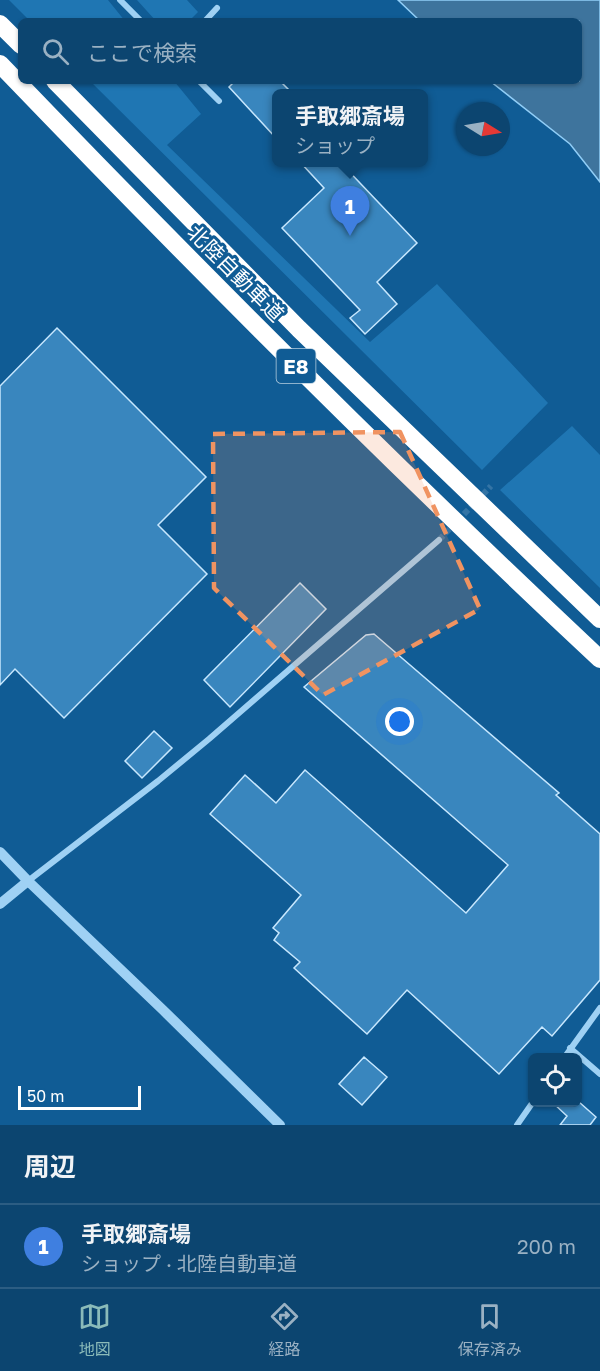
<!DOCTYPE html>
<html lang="ja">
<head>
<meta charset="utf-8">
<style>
	body { margin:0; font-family:"Golos Text","Noto Sans JP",sans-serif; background:#1a4f78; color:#f1f3f6 }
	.controls { position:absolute; right:18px; bottom:18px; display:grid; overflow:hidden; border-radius:9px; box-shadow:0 2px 4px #0004 }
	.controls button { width:54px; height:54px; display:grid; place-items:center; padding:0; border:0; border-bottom:2px solid #2c5d83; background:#0c4570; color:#f1f3f6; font:30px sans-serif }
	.compass { position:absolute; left:456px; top:102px; width:54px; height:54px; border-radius:50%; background:#0c4570; box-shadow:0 2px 4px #0004; rotate:101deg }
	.scale { position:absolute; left:18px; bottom:15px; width:123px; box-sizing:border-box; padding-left:6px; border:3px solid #fff; border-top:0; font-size:16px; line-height:21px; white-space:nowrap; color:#fff; -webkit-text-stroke:4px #105c95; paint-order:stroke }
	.you { position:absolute; left:400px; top:722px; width:21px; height:21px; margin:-15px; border:4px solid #fff; border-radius:50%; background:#1a73e8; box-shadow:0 0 0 9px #1a73e833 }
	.badge { display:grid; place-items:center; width:39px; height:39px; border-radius:50%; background:#8bbbb9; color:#fff; font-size:20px; font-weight:700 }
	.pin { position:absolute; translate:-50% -50px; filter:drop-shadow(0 2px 3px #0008) }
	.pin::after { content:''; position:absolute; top:32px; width:21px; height:18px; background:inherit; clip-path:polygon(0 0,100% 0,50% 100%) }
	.popup { position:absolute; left:272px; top:89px; width:156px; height:78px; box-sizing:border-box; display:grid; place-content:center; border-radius:9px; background:#0c4570; filter:drop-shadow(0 2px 4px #0005); font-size:20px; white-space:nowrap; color:#9ab1c3 }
	.popup b { font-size:22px; color:#f1f3f6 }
	.popup::after { content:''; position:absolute; left:50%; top:100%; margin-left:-12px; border:12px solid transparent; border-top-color:#0c4570 }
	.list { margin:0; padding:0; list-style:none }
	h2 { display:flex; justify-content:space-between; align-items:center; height:78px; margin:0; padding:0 24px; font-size:26px }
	h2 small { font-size:20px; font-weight:400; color:#9ab1c3 }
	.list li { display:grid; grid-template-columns:39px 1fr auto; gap:18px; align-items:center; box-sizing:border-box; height:84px; padding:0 24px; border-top:2px solid #2c5d83 }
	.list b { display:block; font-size:22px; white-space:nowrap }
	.list p { margin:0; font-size:20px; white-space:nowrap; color:#9ab1c3 }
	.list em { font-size:20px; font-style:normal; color:#9ab1c3 }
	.icon { flex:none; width:33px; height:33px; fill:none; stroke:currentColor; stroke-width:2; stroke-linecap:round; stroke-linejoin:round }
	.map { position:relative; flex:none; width:600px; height:1125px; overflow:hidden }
	.search { position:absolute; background:#0c4570; box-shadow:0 2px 4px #0004; left:18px; right:18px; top:18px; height:66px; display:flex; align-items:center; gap:15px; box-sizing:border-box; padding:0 21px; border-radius:9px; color:#9ab1c3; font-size:22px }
	.sheet { height:162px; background:#0c4570 }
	nav { display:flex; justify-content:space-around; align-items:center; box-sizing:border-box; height:84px; border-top:2px solid #2c5d83; background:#0c4570; font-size:16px; color:#9ab1c3 }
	nav a { display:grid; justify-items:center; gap:3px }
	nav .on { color:#8bbbb9 }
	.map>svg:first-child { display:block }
	.green { fill:#1f76b3 }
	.water { fill:#3e749d; stroke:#91cef7; stroke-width:1.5 }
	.building { fill:#3986be; stroke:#c7e7fe; stroke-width:1.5 }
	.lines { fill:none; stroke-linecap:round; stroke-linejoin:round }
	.minor-tunnel { stroke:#3474a5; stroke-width:6; stroke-dasharray:6 3; stroke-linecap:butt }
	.minor { stroke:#9fd1f4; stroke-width:6 }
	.tertiary { stroke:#9fd1f4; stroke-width:10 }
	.motorway { stroke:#fff; stroke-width:18 }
	.marked { fill:#f09361; fill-opacity:0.2; stroke:#f09361; stroke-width:4.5; stroke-dasharray:12 8; stroke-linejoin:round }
	.labels { text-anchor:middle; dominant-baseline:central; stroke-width:6; stroke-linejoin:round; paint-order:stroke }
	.shield { fill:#105c95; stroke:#b7cedf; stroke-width:1.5 }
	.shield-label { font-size:20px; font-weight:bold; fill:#fff }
	.street-label { font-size:21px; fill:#fff; stroke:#105c95 }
</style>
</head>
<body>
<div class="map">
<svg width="600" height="1125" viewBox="0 0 600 1125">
	<rect width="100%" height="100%" fill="#105c95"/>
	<path class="green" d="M9 0H108L125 21H30Z
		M137 0H187L198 12 189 21H156Z
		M90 81H174L201 114 167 145 370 342 437 284 548 403 482 470Z
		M572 426 600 455V588L500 490Z"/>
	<path class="water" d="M398 0H600V182L570 144 490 81H579V21H420Z"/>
	<path class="building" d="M235 81H280L292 93H276V138L229 87Z
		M300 162H340L417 243 377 282 397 304 365 334 350 318 360 310 282 228 324 188Z
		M57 328 206 477 158 525 207 574 64 718 15 669 0 685V386Z
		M300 583 326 609 230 707 204 680Z
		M374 634 559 793 556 795 600 834V980L552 1036 542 1027 499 1074 407 990 367 1034 294 968 300 962 274 940 279 933 273 928 301 895 210 814 245 775 276 803 305 770 466 913 508 865 304 687 366 635Z
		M154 731 172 748 142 778 125 761Z
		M364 1057 387 1077 362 1105 339 1084Z
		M552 1102H579L596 1117 590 1125H560L567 1116Z"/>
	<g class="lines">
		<path class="minor-tunnel" d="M439 540 491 486"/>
		<path class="minor" d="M120 0 141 21
			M205 21 217 8
			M199 81 219 101
			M28 881 158 781 209 739 439 540
			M570 1048 600 1074
			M564 1058 600 1008
			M517 1125 533 1102"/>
		<path class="tertiary" d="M0 852 28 881 163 1010 280 1125
			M0 904 28 881"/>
		<path class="motorway" d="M0 24 21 45
			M0 64C195 267 394 466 600 659
			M55 81 299 329 600 619"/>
	</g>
	<path class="marked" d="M400 432 480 609 323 695 214 588 213 434Z"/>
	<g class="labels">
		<rect class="shield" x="276.5" y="349" width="39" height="34" rx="4.5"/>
		<g class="shield-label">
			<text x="296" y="366">E8</text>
		</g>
		<g class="street-label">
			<text transform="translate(236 273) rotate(45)">北陸自動車道</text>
		</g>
	</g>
</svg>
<div class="controls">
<button><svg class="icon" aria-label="locate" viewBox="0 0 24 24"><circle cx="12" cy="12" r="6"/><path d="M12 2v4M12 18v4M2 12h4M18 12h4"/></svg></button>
</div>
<svg class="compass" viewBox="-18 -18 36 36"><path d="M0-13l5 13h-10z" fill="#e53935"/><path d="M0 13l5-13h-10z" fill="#9ab1c3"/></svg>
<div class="scale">50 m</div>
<div class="you"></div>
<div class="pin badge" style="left:350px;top:236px;background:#3f7fe0">1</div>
<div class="popup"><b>手取郷斎場</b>ショップ</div>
<div class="search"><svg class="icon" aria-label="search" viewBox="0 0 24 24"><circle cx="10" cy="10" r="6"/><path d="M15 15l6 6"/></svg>ここで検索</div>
</div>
<section class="sheet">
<h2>周辺<small></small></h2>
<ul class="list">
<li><span class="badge" style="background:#3f7fe0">1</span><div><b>手取郷斎場</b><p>ショップ · 北陸自動車道</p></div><em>200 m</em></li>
</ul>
</section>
<nav>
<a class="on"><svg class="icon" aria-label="map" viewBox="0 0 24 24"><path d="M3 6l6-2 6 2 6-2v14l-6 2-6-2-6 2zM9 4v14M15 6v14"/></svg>地図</a>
<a><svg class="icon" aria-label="directions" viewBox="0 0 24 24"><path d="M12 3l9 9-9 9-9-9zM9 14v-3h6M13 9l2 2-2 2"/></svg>経路</a>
<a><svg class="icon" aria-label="saved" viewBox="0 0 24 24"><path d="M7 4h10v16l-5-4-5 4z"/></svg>保存済み</a>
</nav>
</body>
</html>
